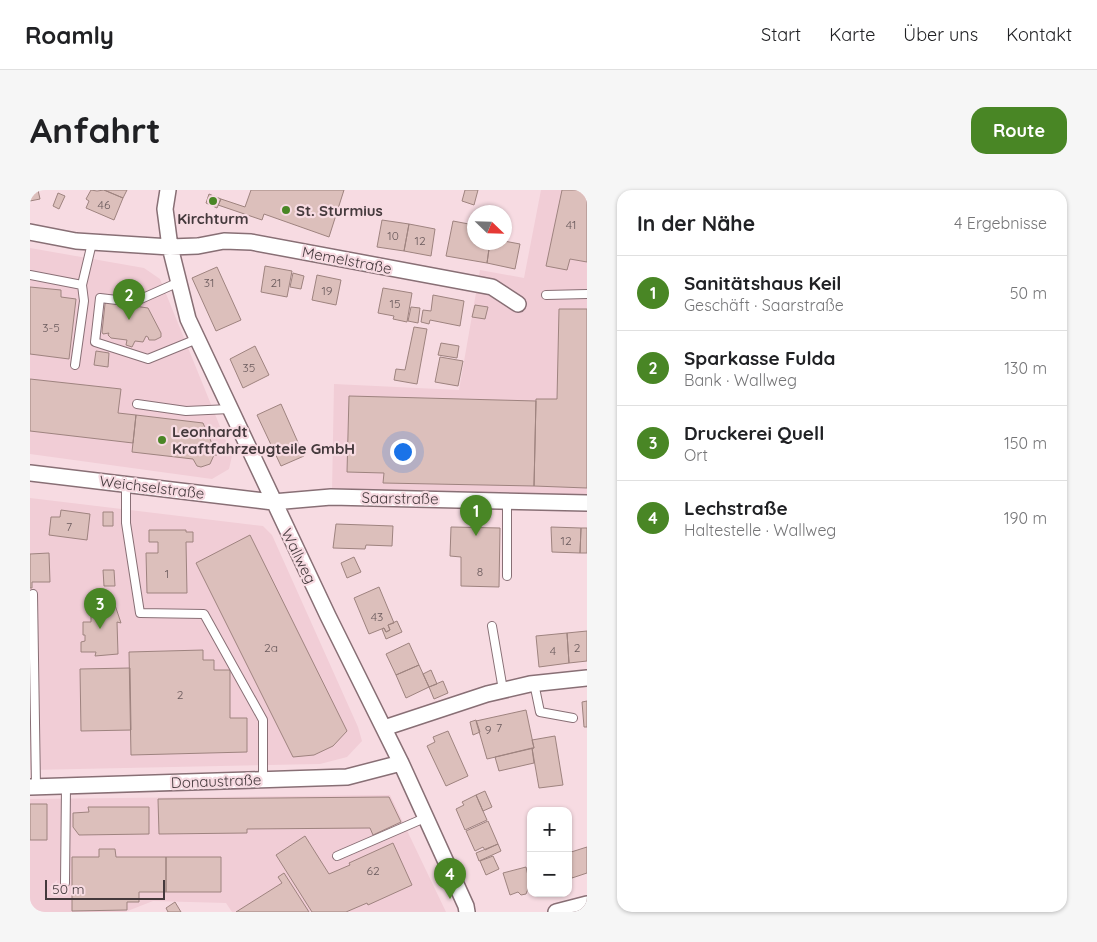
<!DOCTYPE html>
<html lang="de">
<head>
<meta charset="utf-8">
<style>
	body { margin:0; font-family:Quicksand,sans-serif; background:#f6f6f6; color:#202124 }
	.controls { position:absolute; right:15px; bottom:15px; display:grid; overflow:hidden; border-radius:10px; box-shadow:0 1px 4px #0004 }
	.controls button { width:45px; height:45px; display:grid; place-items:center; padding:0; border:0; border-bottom:1px solid #e0e0e0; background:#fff; color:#202124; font:25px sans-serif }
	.compass { position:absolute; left:437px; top:15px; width:45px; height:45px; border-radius:50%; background:#fff; box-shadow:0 1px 4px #0004; rotate:113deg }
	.scale { position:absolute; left:15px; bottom:12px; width:120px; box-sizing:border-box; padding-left:5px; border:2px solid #44393c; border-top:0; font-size:14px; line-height:18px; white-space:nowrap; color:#44393c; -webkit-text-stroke:4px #f7dbe2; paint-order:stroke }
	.you { position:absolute; left:372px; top:261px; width:18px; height:18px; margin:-12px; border:4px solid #fff; border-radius:50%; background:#1a73e8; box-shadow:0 0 0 8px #1a73e833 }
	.badge { display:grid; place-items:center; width:32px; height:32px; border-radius:50%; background:#498625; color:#fff; font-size:16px; font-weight:700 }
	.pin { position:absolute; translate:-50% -41px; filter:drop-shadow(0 1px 2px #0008) }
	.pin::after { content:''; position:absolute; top:26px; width:18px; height:15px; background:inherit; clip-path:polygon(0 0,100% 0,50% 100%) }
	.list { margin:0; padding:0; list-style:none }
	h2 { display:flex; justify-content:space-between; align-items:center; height:65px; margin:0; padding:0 20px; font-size:21px }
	h2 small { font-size:16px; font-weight:400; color:#757577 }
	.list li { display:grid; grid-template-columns:32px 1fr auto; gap:15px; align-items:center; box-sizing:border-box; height:75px; padding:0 20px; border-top:1px solid #e0e0e0 }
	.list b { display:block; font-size:19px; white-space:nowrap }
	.list p { margin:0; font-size:16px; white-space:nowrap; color:#757577 }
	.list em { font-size:16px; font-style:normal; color:#757577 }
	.map { position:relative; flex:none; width:557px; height:722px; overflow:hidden; border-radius:15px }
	header { display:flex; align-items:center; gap:30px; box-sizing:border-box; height:70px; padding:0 25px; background:#fff; border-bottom:1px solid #e0e0e0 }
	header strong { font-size:24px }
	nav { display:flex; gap:28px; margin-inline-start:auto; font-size:18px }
	.intro { display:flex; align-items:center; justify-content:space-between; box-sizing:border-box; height:120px; padding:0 30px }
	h1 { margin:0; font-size:35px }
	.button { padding:12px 22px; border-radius:15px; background:#498625; color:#fff; font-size:18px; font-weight:700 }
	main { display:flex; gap:30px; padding:0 30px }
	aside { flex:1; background:#fff; border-radius:15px; box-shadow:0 1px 4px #0004 }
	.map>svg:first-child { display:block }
	.built { fill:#f1cdd6 }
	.building { fill:#dcbfbb; stroke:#9e837f }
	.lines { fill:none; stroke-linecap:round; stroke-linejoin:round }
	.lane-casing { stroke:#886f75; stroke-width:10 }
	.street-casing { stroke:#886f75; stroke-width:18 }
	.lane { stroke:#fff; stroke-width:8 }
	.street { stroke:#fff; stroke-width:15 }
	.poi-dot { fill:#498625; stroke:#f7dbe2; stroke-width:2 }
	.labels { text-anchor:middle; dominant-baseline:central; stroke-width:4.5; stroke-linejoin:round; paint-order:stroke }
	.number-label { font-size:12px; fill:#6a5a5c }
	.poi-label { font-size:15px; font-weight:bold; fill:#44393c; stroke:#f7dbe2; text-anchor:start }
	.street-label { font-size:15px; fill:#44393c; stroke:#f7dbe2 }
</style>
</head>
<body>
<header>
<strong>Roamly</strong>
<nav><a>Start</a><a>Karte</a><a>Über uns</a><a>Kontakt</a></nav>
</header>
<div class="intro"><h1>Anfahrt</h1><a class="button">Route</a></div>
<main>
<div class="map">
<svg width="557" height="722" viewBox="0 0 557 722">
	<rect width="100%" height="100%" fill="#f7dbe2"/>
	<path class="built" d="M511 0H557V305L302 302 304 194 429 200 450 80 494 88Z
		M0 58 114 78 130 89 202 266 199 279 182 289 0 264Z
		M0 308 233 336 242 345 328 537 332 551 317 567 290 574 0 580Z
		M360 605 416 722H202L196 713 123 711 95 722H0V609Z"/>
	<path class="building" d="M0 0H8L10 9 0 11Z
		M61 0 67 1 74 0 93 8 84 30 56 18 59 11 56 9Z
		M74 0H97L93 8Z
		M221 0H314L299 47 234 24 232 30 188 15 191 9 215 17Z
		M435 0H448L444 15 432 11Z
		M532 0H557V72L540 69 537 80 516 76Z
		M28 3 35 6 29 19 23 16Z
		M179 4 191 9 187 18 176 13Z
		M352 30 379 34 374 61 347 57Z
		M423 31 444 35V52H460L457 73 416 66Z
		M379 34 405 39 401 66 374 61Z
		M474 51 490 54 485 79 457 73 460 52H474Z
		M235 76 262 81 257 107 231 102Z
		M187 77 211 130 186 141 162 88Z
		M263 83 274 86 271 99 260 97Z
		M287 85 311 90 306 115 282 110Z
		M0 97 31 100V107L46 109 39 169 0 164Z
		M353 98 382 103 377 132 363 129 364 126 348 123Z
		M403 105 434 111 430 136 400 130 399 134 391 132 393 120 401 121Z
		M77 112 118 118 131 143V147L125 150H119L118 147 116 146 113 152 105 151 102 157 96 155 97 150 81 148 78 145 79 143 73 144 72 142 75 114Z
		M445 115 458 117 455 129 442 127Z
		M381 117 390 118 388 133 378 131Z
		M529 119H557V298L504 296 506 209H527Z
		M384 137 397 139 387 194 364 190 366 179 375 180Z
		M411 153 429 156 427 168 408 165Z
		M225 156 239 185 213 198 200 169Z
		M66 161 79 163 78 177 64 175Z
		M410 167 433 171 428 196 405 192Z
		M0 189 91 199 88 223 106 225 103 253 0 241Z
		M319 206 506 211 504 296 353 293 354 283 317 282Z
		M251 214 274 266 251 276 227 225Z
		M106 225 173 233 187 265H184L180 274 171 277 167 276 163 269 102 262Z
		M31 320 60 324 57 350 19 345 21 327H30Z
		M73 322H83V336H73Z
		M306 334 363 336 362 356 336 355 335 359 303 358Z
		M421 337 470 338 469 397 431 396V367L420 366Z
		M521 337 551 338 550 363 522 362Z
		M551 338H557V363H550Z
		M119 340H156V342H163V352H156L157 403H117L116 363H128V352H119Z
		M220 345 317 541 303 556 284 565 263 567 166 373Z
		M19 363 20 392H2V398H0V364Z
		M324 367 331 382 317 388 311 373Z
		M73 380H84L85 396H74Z
		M349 397 364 433 358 435 360 440 356 442 354 438 339 444 324 408Z
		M71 412H84L91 433 87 432 88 464 65 466 66 462H51V452L55 451V445H53V432H61V426H71Z
		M367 431 372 442 356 449 352 439 354 438 356 442 360 440 358 435Z
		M557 441V471L539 473 537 443Z
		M537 443 539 473 509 477 506 446Z
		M379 453 389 475 366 485 356 464Z
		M173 460V470H184V480H200V528H217V562L101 565 99 462Z
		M389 475 399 497 376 508 366 485Z
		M100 478 101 540 51 541 50 479Z
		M401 480 407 494 399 497 393 484Z
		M413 491 418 503 404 509 399 497Z
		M557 511V537H554L552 512Z
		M496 520 504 558 457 569 446 531Z
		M446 530 450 542 443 545 440 532Z
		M418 541 438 586 416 596 397 556 405 552 403 547Z
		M525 546 533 595 509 598 502 558H504L502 550Z
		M502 558 504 573 469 581 465 567Z
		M455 601 462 617 453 621 446 605Z
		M446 605 457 630 435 640 426 619 434 615 432 612Z
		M359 607 371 632 343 645 340 638 217 639V643L129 644 128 609Z
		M0 614H17V650H0Z
		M58 617H119V644L49 645 43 637V623L59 622Z
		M458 631 468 654 455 660 453 657 445 661 436 641Z
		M275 646 299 684 320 675 319 673 363 653 382 695 338 715 337 713 316 722H282L246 665Z
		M468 654 471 661 449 671 446 663Z
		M557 657V683L542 688 538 673V663Z
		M69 659H85L86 667H136V702H109V712H97V720L42 721V667H69Z
		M463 666 469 679 456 685 450 671Z
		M136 667H191V702H136Z
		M496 677 501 699H498L496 704 491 705 488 702 480 705 473 683Z
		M254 683 279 722H206L252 693 248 687Z
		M145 712 151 722H138L136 718Z"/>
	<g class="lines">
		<defs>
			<path id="lane" d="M0 85 52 95 62 53
				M149 92 104 112 70 108 65 152 118 169 167 149
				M516 105 557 104
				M45 175 54 111 52 95
				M107 214 156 221 200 219
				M96 294V333L110 423 174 424 233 530V590
				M477 386V311
				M3 404 6 597
				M462 436 473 500
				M504 493 510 522 543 528
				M307 666 397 627
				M35 693 36 596"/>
			<path id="street" d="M138 0 135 19 140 57 158 129 298 426 371 573 436 716 437 722
				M0 42 46 51 140 57 168 56 194 51 221 52 462 97 488 114
				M0 283 243 312 301 307 557 313
				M354 538 457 504 500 494 557 488
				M0 597 317 587 371 573
				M526 722 557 714"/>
		</defs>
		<use href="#lane" class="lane-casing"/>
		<use href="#street" class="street-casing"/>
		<use href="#lane" class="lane"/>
		<use href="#street" class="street"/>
	</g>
	<g class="poi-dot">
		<circle cx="183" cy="11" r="5"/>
		<circle cx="256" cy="20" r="5"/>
		<circle cx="132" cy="250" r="5"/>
	</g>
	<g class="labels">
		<g class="number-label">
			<text x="74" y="14">46</text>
			<text x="541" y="34">41</text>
			<text x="363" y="45">10</text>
			<text x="390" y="50">12</text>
			<text x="179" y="92">31</text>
			<text x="246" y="92">21</text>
			<text x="297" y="100">19</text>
			<text x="365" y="113">15</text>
			<text x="21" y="137">3-5</text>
			<text x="219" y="177">35</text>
			<text x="39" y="336">7</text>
			<text x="536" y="350">12</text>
			<text x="450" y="381">8</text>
			<text x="137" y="383">1</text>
			<text x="347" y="426">43</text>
			<text x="241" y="457">2a</text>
			<text x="547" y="457">2</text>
			<text x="523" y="460">4</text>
			<text x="150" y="504">2</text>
			<text x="469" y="537">7</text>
			<text x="458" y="539">9</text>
			<text x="343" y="680">62</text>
		</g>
		<g class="poi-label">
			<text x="266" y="20">St. Sturmius</text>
			<text x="183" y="28" text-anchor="middle">Kirchturm</text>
			<text x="142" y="241">Leonhardt<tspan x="142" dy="17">Kraftfahrzeugteile GmbH</tspan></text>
		</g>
		<g class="street-label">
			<text transform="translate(317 70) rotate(11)">Memelstraße</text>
			<text transform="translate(122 297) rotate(7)">Weichselstraße</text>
			<text transform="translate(370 308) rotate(1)">Saarstraße</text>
			<text transform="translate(269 366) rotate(64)">Wallweg</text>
			<text transform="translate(186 591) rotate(-2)">Donaustraße</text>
		</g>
	</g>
</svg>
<div class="controls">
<button>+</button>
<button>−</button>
</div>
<svg class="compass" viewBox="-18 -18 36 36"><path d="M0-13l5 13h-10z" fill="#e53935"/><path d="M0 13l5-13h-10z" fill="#757577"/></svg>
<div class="scale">50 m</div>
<div class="you"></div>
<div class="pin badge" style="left:446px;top:346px">1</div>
<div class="pin badge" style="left:99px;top:130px">2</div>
<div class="pin badge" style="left:70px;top:439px">3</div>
<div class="pin badge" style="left:420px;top:709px">4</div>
</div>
<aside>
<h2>In der Nähe<small>4 Ergebnisse</small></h2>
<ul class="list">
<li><span class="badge">1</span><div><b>Sanitätshaus Keil</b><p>Geschäft · Saarstraße</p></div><em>50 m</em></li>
<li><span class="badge">2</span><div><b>Sparkasse Fulda</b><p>Bank · Wallweg</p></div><em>130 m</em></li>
<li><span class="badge">3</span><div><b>Druckerei Quell</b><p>Ort</p></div><em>150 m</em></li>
<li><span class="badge">4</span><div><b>Lechstraße</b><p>Haltestelle · Wallweg</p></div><em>190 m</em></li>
</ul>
</aside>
</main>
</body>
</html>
